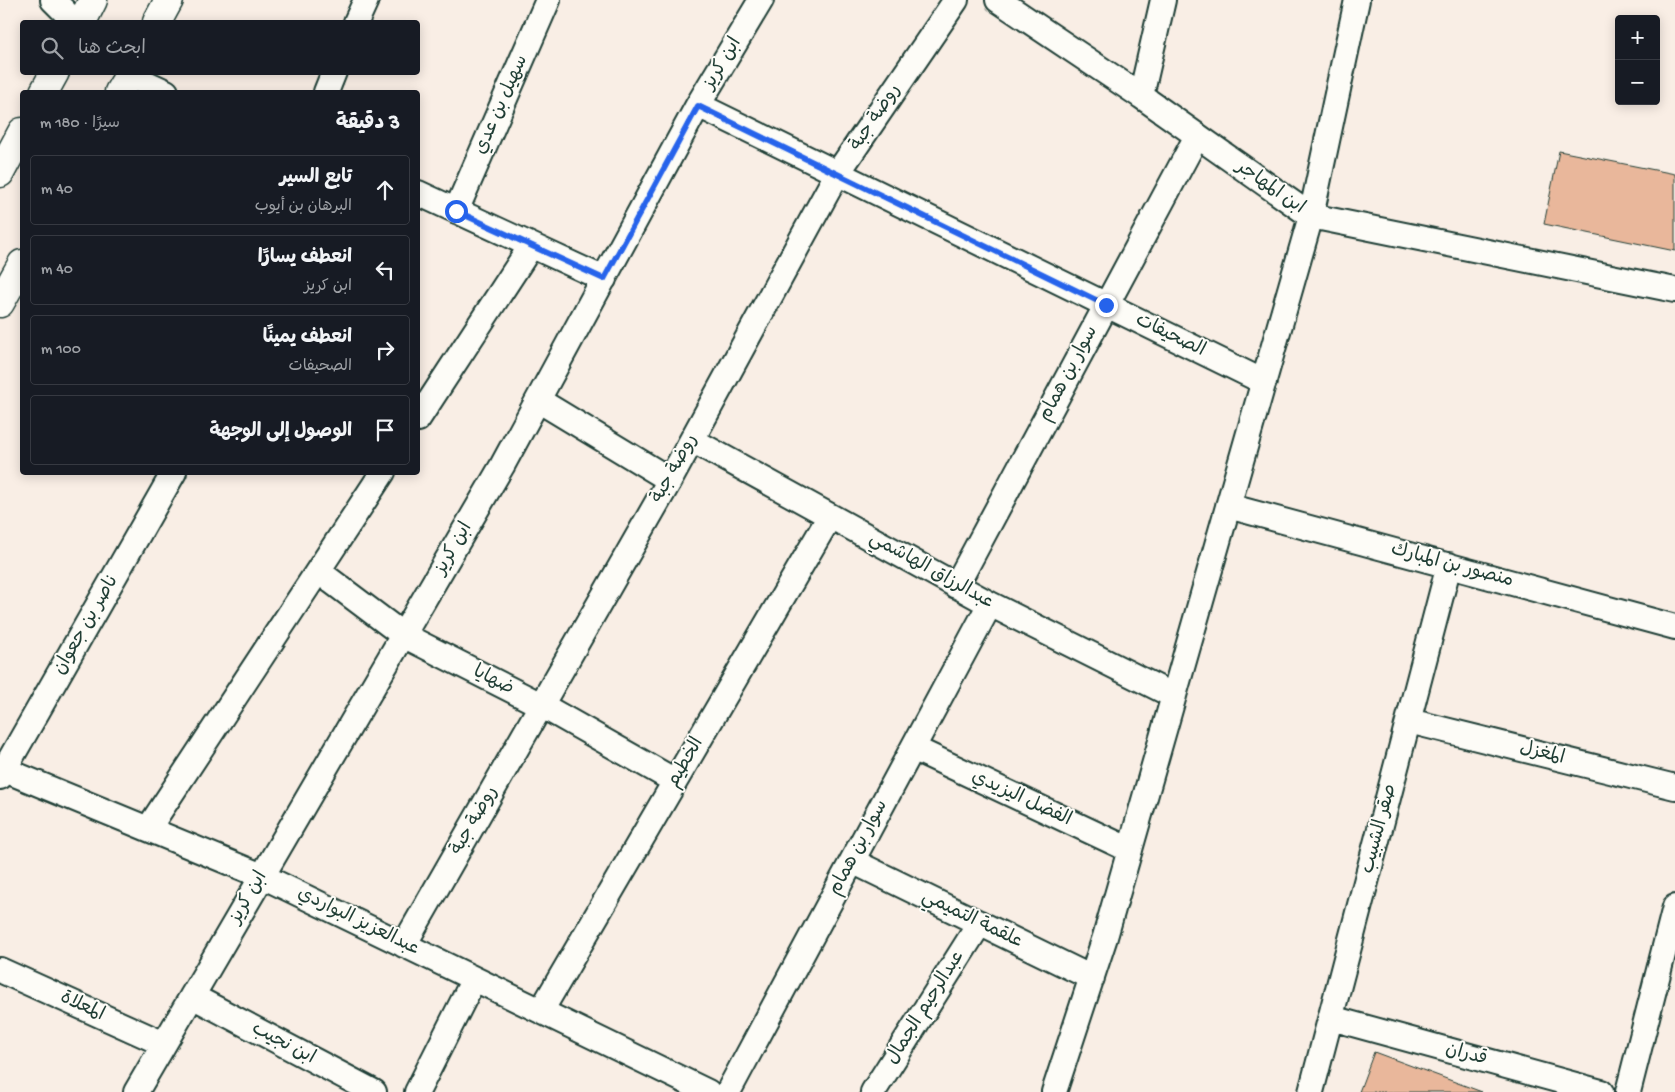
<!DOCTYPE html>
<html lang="ar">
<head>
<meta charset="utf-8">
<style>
	body { margin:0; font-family:"Gochi Hand","Playpen Sans Arabic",sans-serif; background:#242831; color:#f1f3f6; direction:rtl }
	.controls { position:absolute; right:15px; top:15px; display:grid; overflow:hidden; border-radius:5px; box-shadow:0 2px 12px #0003 }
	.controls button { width:45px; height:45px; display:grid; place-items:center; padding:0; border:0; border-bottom:1px solid #363941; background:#171b24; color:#f1f3f6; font:25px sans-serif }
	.stop { position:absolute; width:15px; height:15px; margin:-11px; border:4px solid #2563eb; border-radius:50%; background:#fff }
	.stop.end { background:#2563eb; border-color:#fff; box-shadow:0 1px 5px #0008 }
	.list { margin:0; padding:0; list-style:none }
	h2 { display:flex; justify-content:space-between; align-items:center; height:65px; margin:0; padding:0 20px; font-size:21px }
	h2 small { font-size:16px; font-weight:400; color:#9ea1a6 }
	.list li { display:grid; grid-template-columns:32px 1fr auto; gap:15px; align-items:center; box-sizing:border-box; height:70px; margin:0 10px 10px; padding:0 10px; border:1px solid #363941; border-radius:5px }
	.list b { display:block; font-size:19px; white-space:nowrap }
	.list p { margin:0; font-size:16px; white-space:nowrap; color:#9ea1a6 }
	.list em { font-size:16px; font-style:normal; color:#9ea1a6 }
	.icon { flex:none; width:28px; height:28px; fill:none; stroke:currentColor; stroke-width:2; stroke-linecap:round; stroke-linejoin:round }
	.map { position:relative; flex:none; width:1675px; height:1092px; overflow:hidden; direction:ltr }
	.search { position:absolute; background:#171b24; box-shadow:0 2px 12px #0003; left:20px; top:20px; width:400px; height:55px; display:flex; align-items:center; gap:12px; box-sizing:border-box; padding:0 18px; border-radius:5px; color:#9ea1a6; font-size:19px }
	.panel { position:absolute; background:#171b24; box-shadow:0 2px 12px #0003; left:20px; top:90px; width:400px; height:385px; border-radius:5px; direction:rtl }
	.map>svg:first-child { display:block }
	.building { fill:#e9b79b; stroke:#1f3d34 }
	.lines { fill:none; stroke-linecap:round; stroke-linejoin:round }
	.minor-casing { stroke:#1f3d34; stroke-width:28 }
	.secondary-casing { stroke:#1f3d34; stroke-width:31 }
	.minor { stroke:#fdfcf7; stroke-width:24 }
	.secondary { stroke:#fdfcf7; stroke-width:28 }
	.route { stroke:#2563eb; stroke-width:6 }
	.labels { text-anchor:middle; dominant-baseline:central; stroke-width:4; stroke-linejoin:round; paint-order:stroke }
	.street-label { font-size:19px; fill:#1f3d34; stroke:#fdfcf7 }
</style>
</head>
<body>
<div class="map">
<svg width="1675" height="1092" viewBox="0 0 1675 1092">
	<rect width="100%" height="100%" fill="#f9eee5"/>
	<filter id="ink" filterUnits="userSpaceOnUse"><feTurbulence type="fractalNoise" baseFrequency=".02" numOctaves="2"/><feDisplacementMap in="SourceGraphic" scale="10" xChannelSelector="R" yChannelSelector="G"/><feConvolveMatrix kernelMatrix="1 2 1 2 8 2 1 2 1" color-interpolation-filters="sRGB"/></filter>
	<g filter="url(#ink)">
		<path class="building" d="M1559 151 1675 174V251L1544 224Z
			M1374 1052 1482 1092H1359Z"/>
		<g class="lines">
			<defs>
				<path id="minor" d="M53 0 75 22
					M998 0 1141 96 1311 216 1675 290
					M356 22 366 0
					M129 75 166 92
					M326 92 334 72
					M1141 96 1163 0
					M698 105 1264 382
					M418 193 604 279
					M456 211 548 0
					M538 400 670 480
					M418 419 531 246
					M692 440 990 604 1174 696
					M1228 506 1675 627
					M318 571 403 635 541 705 675 781
					M956 586 1197 136
					M1409 721 1675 787
					M913 748 1130 850
					M0 768 262 876 708 1092
					M0 777 174 472
					M148 829 383 472
					M852 861 1092 978
					M404 945 670 480 837 174 956 0
					M0 970 164 1044
					M192 996 374 1092
					M541 1011 830 516
					M1331 1018 1601 1092
					M136 1092 502 466 698 105 761 0
					M417 1092 474 979
					M728 1092 990 604
					M873 1092 980 923
					M1054 1092 1105 937 1311 216 1357 0
					M1311 1092 1449 565
					M1628 1092 1675 907"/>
				<path id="secondary" d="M82 22 93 0
					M157 22 169 0
					M44 92 55 72
					M119 92 131 72
					M0 173 22 132
					M0 303 22 264"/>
			</defs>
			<use href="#minor" class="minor-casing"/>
			<use href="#secondary" class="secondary-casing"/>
			<use href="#minor" class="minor"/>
			<use href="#secondary" class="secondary"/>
		</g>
	</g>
	<g class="lines" filter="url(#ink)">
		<path class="route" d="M456 211 604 279 698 106 1106 305"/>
	</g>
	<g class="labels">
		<g class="street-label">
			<text transform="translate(723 64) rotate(-59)">ابن كريز</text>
			<text transform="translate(502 105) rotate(-66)">سهيل بن عدي</text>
			<text transform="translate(876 118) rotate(-56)">روضة جبة</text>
			<text transform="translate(1270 188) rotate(35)">ابن المهاجر</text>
			<text transform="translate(1170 336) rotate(26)">الصحيفات</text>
			<text transform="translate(1069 374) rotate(-62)">سوار بن همام</text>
			<text transform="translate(675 469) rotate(-61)">روضة جبة</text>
			<text transform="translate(454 549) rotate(-60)">ابن كريز</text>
			<text transform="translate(1452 566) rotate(15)">منصور بن المبارك</text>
			<text transform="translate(931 571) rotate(29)">عبدالرزاق الهاشمي</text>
			<text transform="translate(87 625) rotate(-60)">ناصر بن جعوان</text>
			<text transform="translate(493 681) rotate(27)">ضهايا</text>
			<text transform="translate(1542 754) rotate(14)">المغزل</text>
			<text transform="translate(686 763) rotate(-60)">الخطيم</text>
			<text transform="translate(1021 799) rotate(25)">الفضل اليزيدي</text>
			<text transform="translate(475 821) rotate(-60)">روضة جبة</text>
			<text transform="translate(1380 829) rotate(-75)">صقر الشبيب</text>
			<text transform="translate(859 848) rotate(-62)">سوار بن همام</text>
			<text transform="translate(249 898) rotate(-60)">ابن كريز</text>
			<text transform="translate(972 920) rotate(26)">علقمة التميمي</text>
			<text transform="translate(358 922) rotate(26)">عبدالعزيز البواردي</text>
			<text transform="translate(82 1007) rotate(25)">المعلاة</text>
			<text transform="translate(926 1008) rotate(-58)">عبدالرحيم الجمال</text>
			<text transform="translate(283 1044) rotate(28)">ابن نجيب</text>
			<text transform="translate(1466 1055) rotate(15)">قدران</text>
		</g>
	</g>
</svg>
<div class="controls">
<button>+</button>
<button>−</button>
</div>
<div class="stop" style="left:456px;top:211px"></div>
<div class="stop end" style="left:1106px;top:305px"></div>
<div class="search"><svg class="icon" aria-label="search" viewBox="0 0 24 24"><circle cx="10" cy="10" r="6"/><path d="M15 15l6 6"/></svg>ابحث هنا</div>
<section class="panel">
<h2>3 دقيقة<small>سيرًا · 180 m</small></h2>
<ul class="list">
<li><svg class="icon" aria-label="ahead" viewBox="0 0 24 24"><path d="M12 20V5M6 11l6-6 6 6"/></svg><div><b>تابع السير</b><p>البرهان بن أيوب</p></div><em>40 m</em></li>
<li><svg class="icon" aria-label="left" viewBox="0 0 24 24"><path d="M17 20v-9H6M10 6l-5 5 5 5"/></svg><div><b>انعطف يسارًا</b><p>ابن كريز</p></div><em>40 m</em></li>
<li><svg class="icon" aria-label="right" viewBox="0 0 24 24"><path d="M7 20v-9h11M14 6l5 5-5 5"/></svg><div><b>انعطف يمينًا</b><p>الصحيفات</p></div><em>100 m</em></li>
<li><svg class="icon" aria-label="arrive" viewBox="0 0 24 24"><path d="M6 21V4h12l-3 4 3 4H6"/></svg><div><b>الوصول إلى الوجهة</b></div></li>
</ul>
</section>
</div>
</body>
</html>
